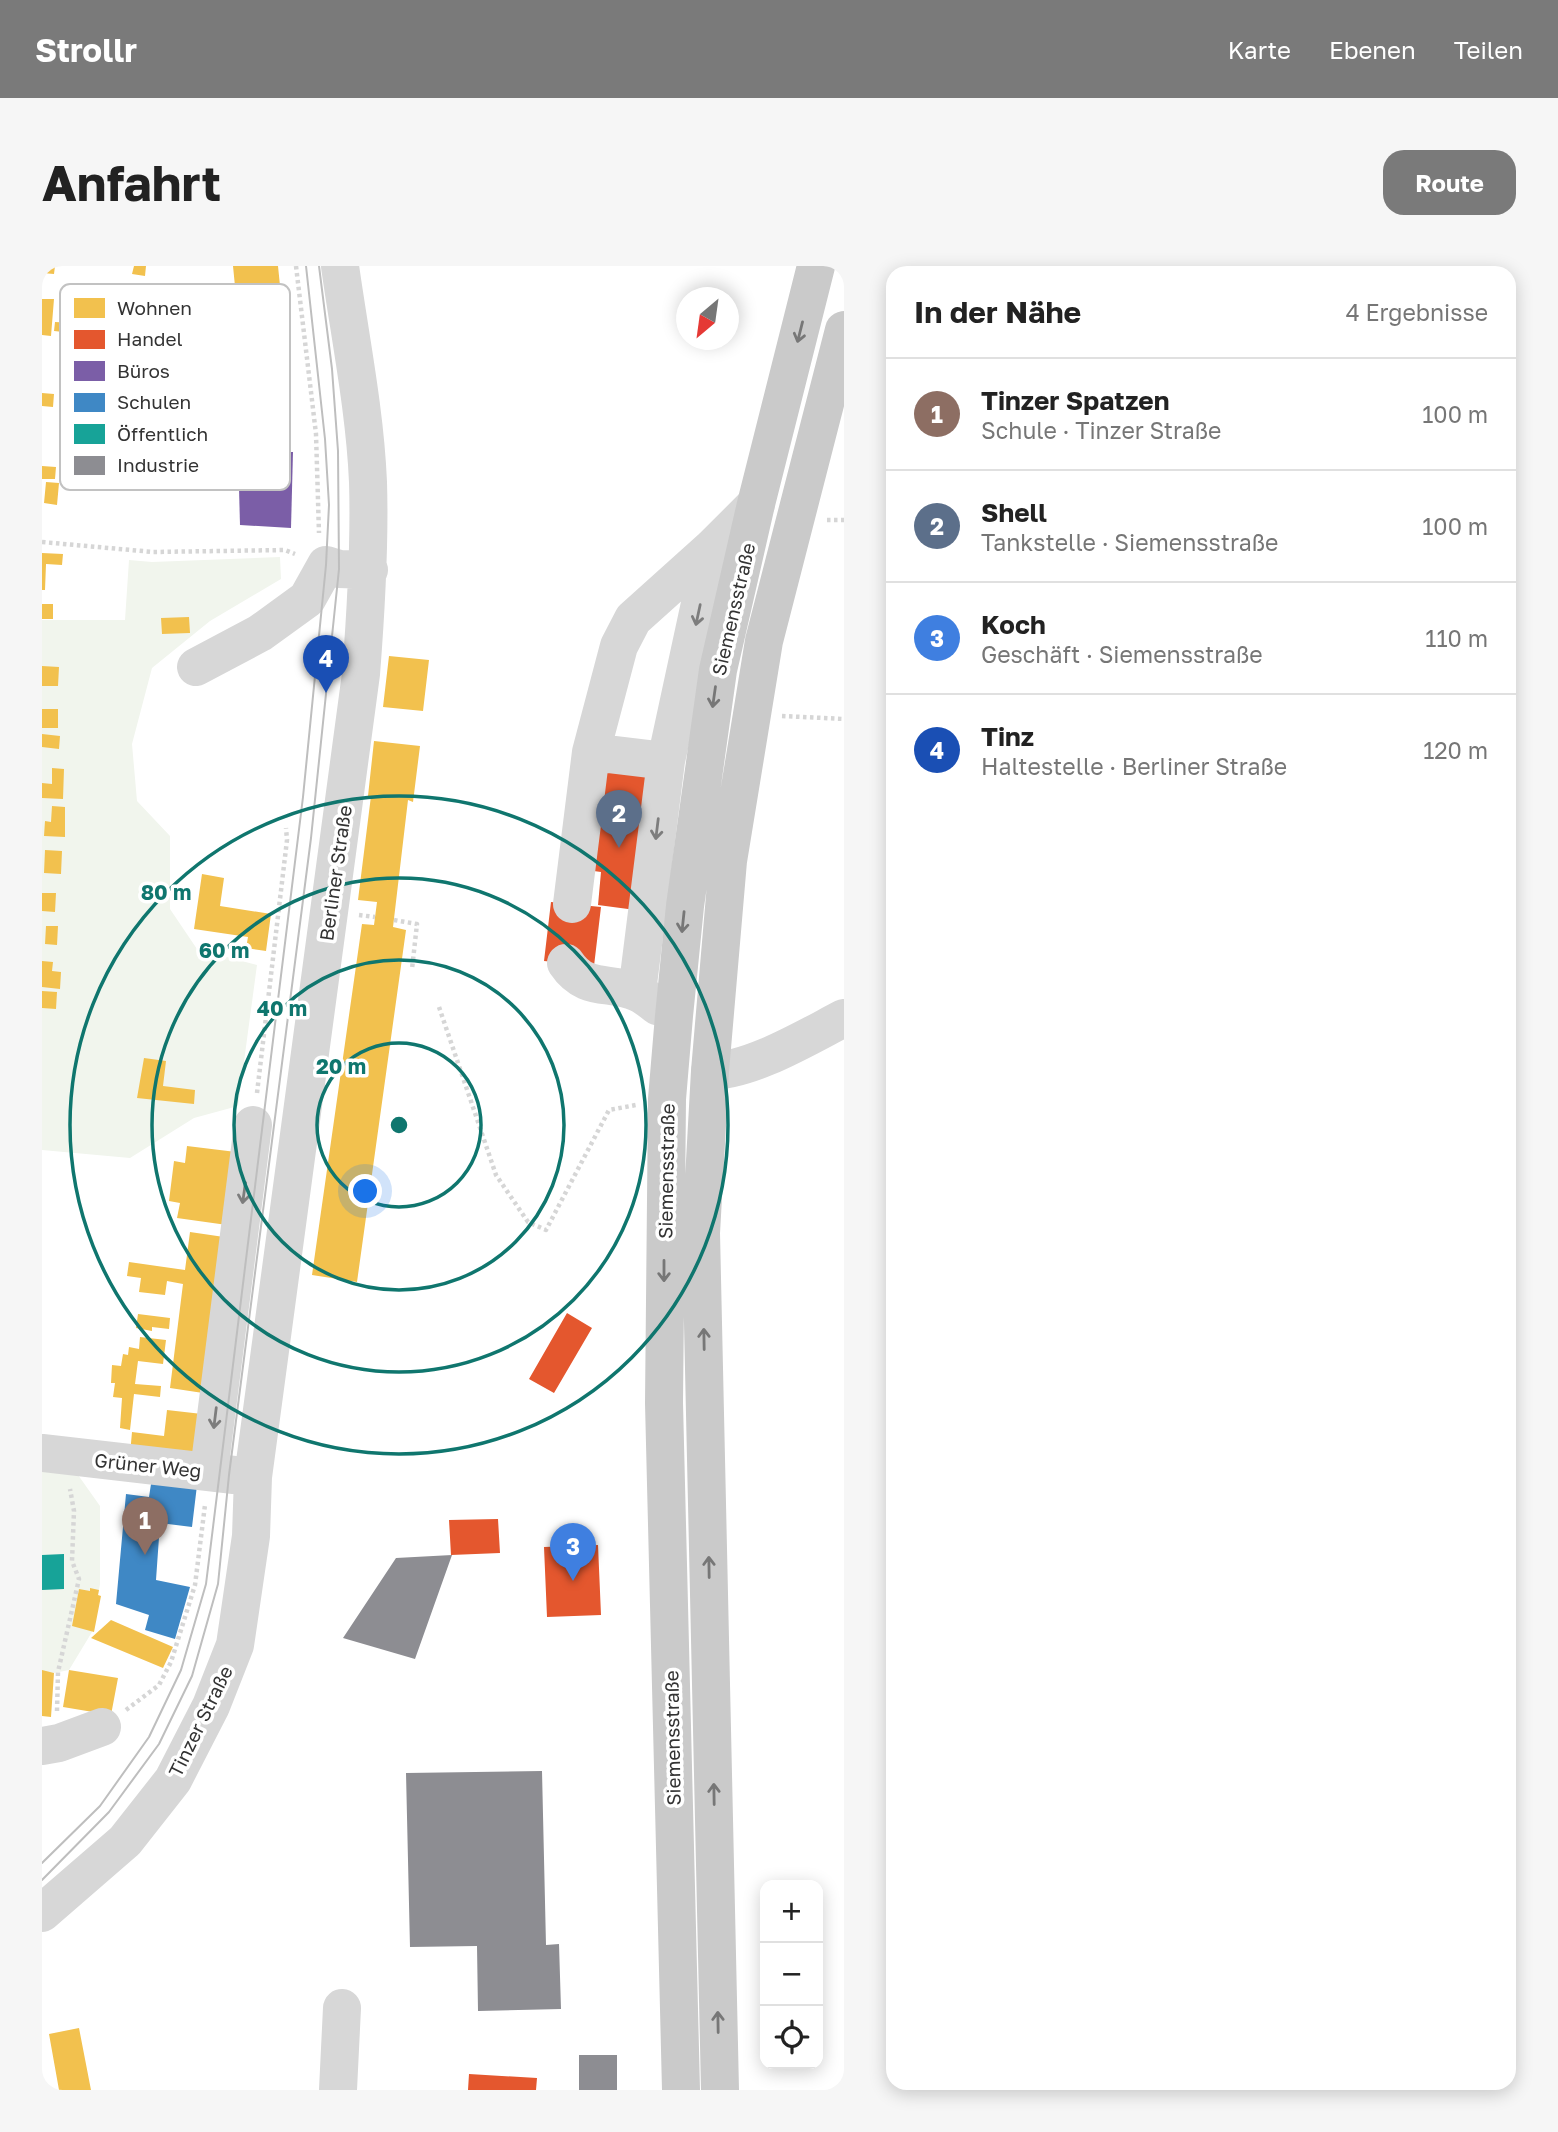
<!DOCTYPE html>
<html lang="de">
<head>
<meta charset="utf-8">
<style>
	body { margin:0; font-family:"Golos Text",sans-serif; background:#f6f6f6; color:#222 }
	.controls { position:absolute; right:21px; bottom:21px; display:grid; overflow:hidden; border-radius:14px; box-shadow:0 4px 18px #0003 }
	.controls button { width:63px; height:63px; display:grid; place-items:center; padding:0; border:0; border-bottom:2px solid #e0e0e0; background:#fff; color:#222; font:35px sans-serif }
	.compass { position:absolute; left:634px; top:21px; width:63px; height:63px; border-radius:50%; background:#fff; box-shadow:0 4px 18px #0003; rotate:209deg }
	.you { position:absolute; left:324px; top:926px; width:24px; height:24px; margin:-18px; border:5px solid #fff; border-radius:50%; background:#1a73e8; box-shadow:0 0 0 10px #1a73e833 }
	.badge { display:grid; place-items:center; width:46px; height:46px; border-radius:50%; background:#7a7a7a; color:#fff; font-size:23px; font-weight:700 }
	.pin { position:absolute; translate:-50% -58px; filter:drop-shadow(0 2px 4px #0008) }
	.pin::after { content:''; position:absolute; top:37px; width:24px; height:21px; background:inherit; clip-path:polygon(0 0,100% 0,50% 100%) }
	.list { margin:0; padding:0; list-style:none }
	h2 { display:flex; justify-content:space-between; align-items:center; height:91px; margin:0; padding:0 28px; font-size:30px }
	h2 small { font-size:23px; font-weight:400; color:#767676 }
	.list li { display:grid; grid-template-columns:46px 1fr auto; gap:21px; align-items:center; box-sizing:border-box; height:112px; padding:0 28px; border-top:2px solid #e0e0e0 }
	.list b { display:block; font-size:26px; white-space:nowrap }
	.list p { margin:0; font-size:23px; white-space:nowrap; color:#767676 }
	.list em { font-size:23px; font-style:normal; color:#767676 }
	.icon { flex:none; width:38px; height:38px; fill:none; stroke:currentColor; stroke-width:2; stroke-linecap:round; stroke-linejoin:round }
	.map { position:relative; flex:none; width:802px; height:1824px; overflow:hidden; border-radius:21px }
	header { display:flex; align-items:center; gap:42px; box-sizing:border-box; height:98px; padding:0 35px; background:#7a7a7a; color:#fff }
	header strong { font-size:33px }
	nav { display:flex; gap:38px; margin-inline-start:auto; font-size:24px }
	.intro { display:flex; align-items:center; justify-content:space-between; box-sizing:border-box; height:168px; padding:0 42px }
	h1 { margin:0; font-size:49px }
	.button { padding:18px 32px; border-radius:21px; background:#7a7a7a; color:#fff; font-size:24px; font-weight:700 }
	main { display:flex; gap:42px; padding:0 42px }
	aside { flex:1; background:#fff; border-radius:21px; box-shadow:0 4px 18px #0003 }
	.map>svg:first-child { display:block }
	.green { fill:#f1f5ed }
	.homes { fill:#f2c14e }
	.shops { fill:#e4572e }
	.offices { fill:#7b5ea7 }
	.schools { fill:#3f88c5 }
	.public { fill:#17a398 }
	.industry { fill:#8d8d92 }
	.lines { fill:none; stroke-linecap:round; stroke-linejoin:round }
	.path { stroke:#d6d6d6; stroke-width:4.5; stroke-dasharray:3.5 3.5; stroke-linecap:butt }
	.minor { stroke:#d7d7d7; stroke-width:38 }
	.major { stroke:#cacaca; stroke-width:38 }
	.tram { stroke:#bebebe; stroke-width:2 }
	.oneway { stroke:#777 }
	.oneway2 { stroke:#7d7d7d }
	.ring { fill:none; stroke:#0f766e; stroke-width:3.5 }
	.labels { text-anchor:middle; dominant-baseline:central; stroke-width:7; stroke-linejoin:round; paint-order:stroke }
	.street-label { font-size:19px; fill:#333; stroke:#fff }
	.key { fill:#fff; stroke:#c2c2c2; stroke-width:2 }
	.key-label { font-size:19px; fill:#333 }
	.centre { fill:#0f766e; stroke:#fff; stroke-width:3.5 }
	.ring-label { font-size:21px; text-anchor:middle; font-weight:bold; fill:#0f766e; stroke:#fff; stroke-width:7; stroke-linejoin:round; paint-order:stroke }
</style>
</head>
<body>
<header>
<strong>Strollr</strong>
<nav><a>Karte</a><a>Ebenen</a><a>Teilen</a></nav>
</header>
<div class="intro"><h1>Anfahrt</h1><a class="button">Route</a></div>
<main>
<div class="map">
<svg width="802" height="1824" viewBox="0 0 802 1824">
	<rect width="100%" height="100%" fill="#fff"/>
	<path class="green" d="M238 291 239 313 168 355 110 402 90 478 95 535 128 570V643L155 683 215 699 196 840 152 852 88 892 0 884V354H83L87 294 110 296Z
		M0 1197 29 1199 58 1240V1318L50 1366 27 1404 12 1407 0 1405Z"/>
	<path class="homes" d="M0 0H13L12 8 0 7Z
		M92 0H104L103 10 90 8Z
		M191 0H236L248 118 203 122Z
		M0 33H12L9 70 0 69Z
		M13 56 32 57 31 67 12 65Z
		M0 127 12 128 11 141 0 140Z
		M0 200 14 201 13 213H0Z
		M4 216 17 217 15 239 2 237Z
		M0 287 21 288 20 299 4 298 3 324H0Z
		M0 338H11V353H0Z
		M147 351 148 367 120 368 119 352Z
		M347 390 387 394 381 445 341 441Z
		M0 400 17 401 16 420H0Z
		M0 443H16V462H0Z
		M0 468 18 470 17 483 0 481Z
		M332 475 378 480 371 536 366 534 351 661 364 664 315 1016 270 1009 320 658 332 659 335 636 316 634 329 530H326Z
		M10 502 22 503 21 533 0 532V517L10 518Z
		M10 540 23 541V571L2 570 3 555 9 556Z
		M3 584 20 585 19 608 2 607Z
		M160 608 182 612 178 640 229 648 224 685 204 682 206 671 152 663Z
		M0 627H14L13 646 0 645Z
		M4 660H16L15 679 3 678Z
		M0 695 11 696 10 705 19 706 18 723 0 721Z
		M0 725 15 726 14 743 0 742Z
		M102 792 124 795 121 820 153 824 152 838 95 832Z
		M145 880 194 886 185 959 135 952 138 937 127 935 132 895 143 897Z
		M148 966 182 971 161 1127 128 1122 141 1018 125 1015 123 1029 97 1026 99 1012 85 1010 87 996 143 1004Z
		M96 1048 128 1052 127 1063 110 1061V1065L94 1062Z
		M98 1071 124 1074 121 1098 96 1095 93 1118 119 1120 118 1131 92 1128 88 1164 78 1162 80 1132 71 1131 73 1117H69L70 1099 79 1100 81 1088 86 1089 87 1081 97 1083Z
		M125 1144 160 1148 154 1196 88 1188 90 1166 122 1170Z
		M48 1322 57 1324 56 1329 59 1330 52 1366 30 1360 37 1323 48 1325Z
		M69 1354 131 1381 121 1402 49 1372Z
		M0 1404 12 1407 9 1451 0 1450Z
		M27 1404 76 1412 69 1449 21 1441Z
		M37 1762 49 1824H17L7 1768Z"/>
	<path class="shops" d="M559 490 619 497 601 645 556 639 559 606 537 603Z
		M509 636 559 641 552 700 502 695Z
		M525 1047 550 1062 512 1127 487 1113Z
		M456 1253 458 1287 409 1289 407 1254Z
		M556 1279 559 1349 505 1351 502 1281Z
		M427 1808 495 1812 494 1824H426Z"/>
	<path class="offices" d="M196 185 251 186 249 262 198 259Z"/>
	<path class="schools" d="M111 1205 156 1211 150 1261 118 1257 114 1314 148 1321 133 1373 103 1364 107 1349 74 1338 84 1228 107 1231Z"/>
	<path class="public" d="M22 1288V1323L0 1324V1289Z"/>
	<path class="industry" d="M410 1289 373 1393 301 1372 354 1292Z
		M500 1505 504 1679 517 1678 519 1743 436 1745 435 1680 368 1681 364 1507Z
		M537 1789H575V1824H537Z"/>
	<g class="lines">
		<path class="path" d="M254 0 274 168 277 267
			M785 254H802
			M0 276 111 286 243 284 253 288
			M740 450 802 453
			M317 649 333 651
			M352 654 375 658 370 703
			M397 741 454 909 486 956 504 964 567 844 594 839
			M215 827 245 574 244 562
			M84 1444 117 1419 129 1396 153 1319 163 1239
			M15 1445 16 1406 37 1313 30 1295 32 1245 28 1223"/>
		<path class="minor" d="M154 401 218 367 265 333 284 299 297 303 327 304
			M549 486 624 495
			M530 638 549 486 577 380 591 353 670 282 714 238
			M524 697C544 727 568 714 596 727 603 730 609 735 615 740
			M595 726 624 495 670 282
			M668 805C709 805 765 771 802 752
			M0 1187 192 1209
			M167 1205 211 859
			M0 1480 17 1477 60 1461
			M0 1647 83 1575 131 1514 169 1440 193 1379 209 1270 211 1211 319 408C324 344 328 280 326 216 323 145 308 71 298 0
			M296 1824 300 1742"/>
		<path class="major" d="M639 1824 622 1137 625 833 632 750 643 640 676 404 714 238 774 0
			M678 1824 659 967 668 805 686 595 722 375 802 64"/>
		<path class="tram" d="M0 1597 58 1540 107 1471 139 1404 164 1318 261 531 284 299 287 239 283 173 264 0
			M0 1614 67 1546 117 1478 150 1410 176 1318 187 1209 269 572 297 303 296 185 290 103 277 0"/>
	</g>
	<defs><path id="oneway-shaft" d="M-6 0H5M1.5-3L5.5 0L1.5 3" fill="none" stroke-width="1.6" stroke-linecap="round" stroke-linejoin="round" transform="scale(1.75)"/></defs>
	<g class="oneway">
		<use href="#oneway-shaft" transform="translate(758 66) rotate(104)"/>
		<use href="#oneway-shaft" transform="translate(672 431) rotate(98)"/>
		<use href="#oneway-shaft" transform="translate(641 656) rotate(96)"/>
		<use href="#oneway-shaft" transform="translate(622 1005) rotate(90)"/>
		<use href="#oneway-shaft" transform="translate(662 1073) rotate(-91)"/>
		<use href="#oneway-shaft" transform="translate(667 1301) rotate(-91)"/>
		<use href="#oneway-shaft" transform="translate(672 1528) rotate(-91)"/>
		<use href="#oneway-shaft" transform="translate(676 1756) rotate(-91)"/>
	</g>
	<g class="oneway2">
		<use href="#oneway-shaft" transform="translate(656 349) rotate(102)"/>
		<use href="#oneway-shaft" transform="translate(615 563) rotate(97)"/>
		<use href="#oneway-shaft" transform="translate(202 927) rotate(98)"/>
		<use href="#oneway-shaft" transform="translate(173 1152) rotate(97)"/>
	</g>
	<g class="ring">
		<circle cx="357" cy="859" r="82"/>
		<circle cx="357" cy="859" r="165"/>
		<circle cx="357" cy="859" r="247"/>
		<circle cx="357" cy="859" r="329"/>
	</g>
	<g class="labels">
		<g class="street-label">
			<text transform="translate(691 343) rotate(-77)">Siemensstraße</text>
			<text transform="translate(293 607) rotate(-82)">Berliner Straße</text>
			<text transform="translate(624 905) rotate(-89)">Siemensstraße</text>
			<text transform="translate(106 1199) rotate(6)">Grüner Weg</text>
			<text transform="translate(158 1455) rotate(-64)">Tinzer Straße</text>
			<text transform="translate(630 1472) rotate(-91)">Siemensstraße</text>
		</g>
	</g>
	<rect x="18" y="18" width="230" height="206" rx="10" class="key"/>
	<rect x="32" y="32" width="31" height="20" fill="#f2c14e"/>
	<rect x="32" y="64" width="31" height="19" fill="#e4572e"/>
	<rect x="32" y="95" width="31" height="20" fill="#7b5ea7"/>
	<rect x="32" y="127" width="31" height="19" fill="#3f88c5"/>
	<rect x="32" y="158" width="31" height="20" fill="#17a398"/>
	<rect x="32" y="190" width="31" height="19" fill="#8d8d92"/>
	<g class="key-label">
		<text x="75" y="49">Wohnen</text>
		<text x="75" y="80">Handel</text>
		<text x="75" y="112">Büros</text>
		<text x="75" y="143">Schulen</text>
		<text x="75" y="175">Öffentlich</text>
		<text x="75" y="206">Industrie</text>
	</g>
	<circle cx="357" cy="859" r="10" class="centre"/>
	<g class="ring-label">
		<text x="124" y="634">80 m</text>
		<text x="182" y="692">60 m</text>
		<text x="240" y="750">40 m</text>
		<text x="299" y="808">20 m</text>
	</g>
</svg>
<div class="controls">
<button>+</button>
<button>−</button>
<button><svg class="icon" aria-label="locate" viewBox="0 0 24 24"><circle cx="12" cy="12" r="6"/><path d="M12 2v4M12 18v4M2 12h4M18 12h4"/></svg></button>
</div>
<svg class="compass" viewBox="-18 -18 36 36"><path d="M0-13l5 13h-10z" fill="#e53935"/><path d="M0 13l5-13h-10z" fill="#767676"/></svg>
<div class="you"></div>
<div class="pin badge" style="left:103px;top:1289px;background:#8d6e63">1</div>
<div class="pin badge" style="left:577px;top:582px;background:#5c6f8a">2</div>
<div class="pin badge" style="left:531px;top:1315px;background:#3f7fe0">3</div>
<div class="pin badge" style="left:284px;top:427px;background:#1a4fb4">4</div>
</div>
<aside>
<h2>In der Nähe<small>4 Ergebnisse</small></h2>
<ul class="list">
<li><span class="badge" style="background:#8d6e63">1</span><div><b>Tinzer Spatzen</b><p>Schule · Tinzer Straße</p></div><em>100 m</em></li>
<li><span class="badge" style="background:#5c6f8a">2</span><div><b>Shell</b><p>Tankstelle · Siemensstraße</p></div><em>100 m</em></li>
<li><span class="badge" style="background:#3f7fe0">3</span><div><b>Koch</b><p>Geschäft · Siemensstraße</p></div><em>110 m</em></li>
<li><span class="badge" style="background:#1a4fb4">4</span><div><b>Tinz</b><p>Haltestelle · Berliner Straße</p></div><em>120 m</em></li>
</ul>
</aside>
</main>
</body>
</html>
